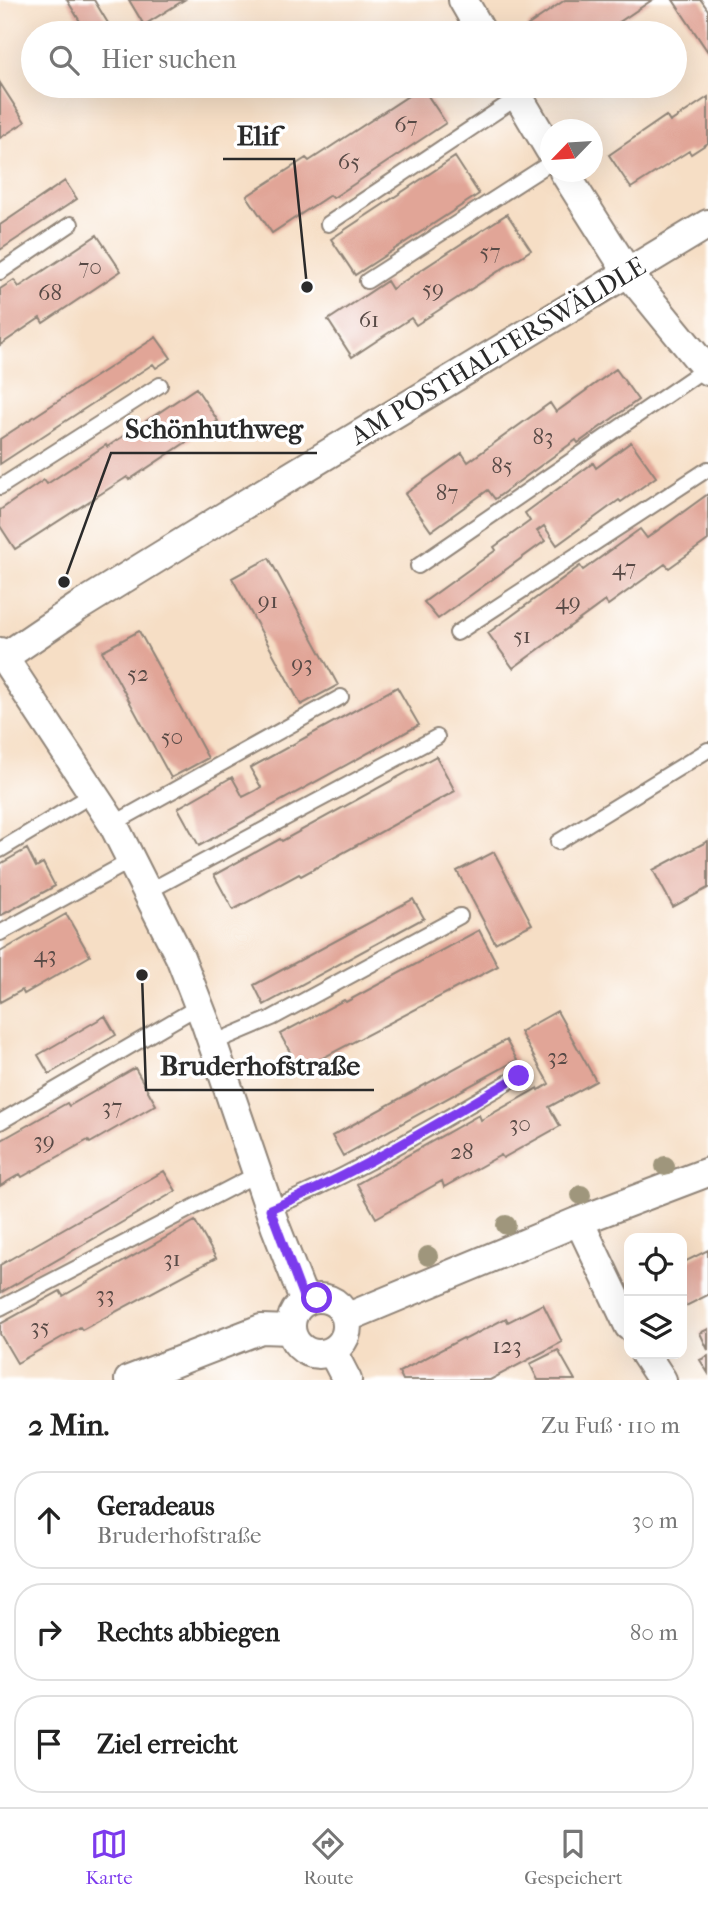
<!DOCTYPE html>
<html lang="de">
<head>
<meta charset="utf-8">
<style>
	body { margin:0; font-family:"IM FELL French Canon",serif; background:#f6f6f6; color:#222 }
	.controls { position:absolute; right:21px; bottom:21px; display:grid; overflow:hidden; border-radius:14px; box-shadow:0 7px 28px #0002 }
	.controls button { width:63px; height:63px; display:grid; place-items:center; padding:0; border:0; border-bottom:2px solid #e0e0e0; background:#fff; color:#222; font:35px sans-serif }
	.compass { position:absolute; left:540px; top:119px; width:63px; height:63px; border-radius:50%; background:#fff; box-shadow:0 7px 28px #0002; rotate:245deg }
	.stop { position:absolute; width:21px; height:21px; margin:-16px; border:5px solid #7c3aed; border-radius:50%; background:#fff }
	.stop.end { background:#7c3aed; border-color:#fff; box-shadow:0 2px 7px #0008 }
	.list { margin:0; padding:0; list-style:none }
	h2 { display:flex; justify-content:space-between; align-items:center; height:91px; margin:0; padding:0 28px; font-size:30px }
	h2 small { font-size:23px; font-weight:400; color:#767676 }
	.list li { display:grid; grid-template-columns:46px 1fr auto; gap:21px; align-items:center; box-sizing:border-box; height:98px; margin:0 14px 14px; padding:0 14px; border:2px solid #e0e0e0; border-radius:28px }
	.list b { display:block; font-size:26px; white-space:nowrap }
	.list p { margin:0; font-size:23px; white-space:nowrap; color:#767676 }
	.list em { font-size:23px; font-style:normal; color:#767676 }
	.icon { flex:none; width:38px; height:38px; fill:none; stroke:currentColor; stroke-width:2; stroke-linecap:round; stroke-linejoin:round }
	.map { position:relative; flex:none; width:708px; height:1380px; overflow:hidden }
	.search { position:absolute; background:#fff; box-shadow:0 7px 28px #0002; left:21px; right:21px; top:21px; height:77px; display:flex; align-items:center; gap:18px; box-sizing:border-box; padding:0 24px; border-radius:38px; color:#767676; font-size:26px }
	.sheet { height:427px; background:#fff }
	nav { display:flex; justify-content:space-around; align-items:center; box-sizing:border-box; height:98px; border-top:2px solid #e0e0e0; background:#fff; font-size:19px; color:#767676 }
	nav a { display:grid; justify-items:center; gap:4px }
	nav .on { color:#7c3aed }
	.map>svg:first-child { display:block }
	.building { fill:#e1a597 }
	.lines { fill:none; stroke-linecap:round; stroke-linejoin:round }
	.lane-casing { stroke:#908478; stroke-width:18 }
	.street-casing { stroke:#908478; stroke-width:32 }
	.lane { stroke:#fff; stroke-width:14 }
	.street { stroke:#fff; stroke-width:28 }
	.tree { fill:#9f967c }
	.route { stroke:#7c3aed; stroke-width:9 }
	.labels { text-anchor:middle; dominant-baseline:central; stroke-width:7; stroke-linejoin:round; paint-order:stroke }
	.number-label { font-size:23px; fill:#584a46 }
	.street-label { font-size:26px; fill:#2b2b2b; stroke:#fff }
	.leader { fill:none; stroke:#2b2b2b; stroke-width:2.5 }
	.callout-dot { fill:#2b2b2b; stroke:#fff; stroke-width:2.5 }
	.callout-label { font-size:28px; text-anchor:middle; font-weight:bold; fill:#2b2b2b; stroke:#fff; stroke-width:7; stroke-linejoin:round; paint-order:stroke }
</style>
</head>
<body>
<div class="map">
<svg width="708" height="1380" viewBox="0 0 708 1380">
	<rect width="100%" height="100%" fill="#fff"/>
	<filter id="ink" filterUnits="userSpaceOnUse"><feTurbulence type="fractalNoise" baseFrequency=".0143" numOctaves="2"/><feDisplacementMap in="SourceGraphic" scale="14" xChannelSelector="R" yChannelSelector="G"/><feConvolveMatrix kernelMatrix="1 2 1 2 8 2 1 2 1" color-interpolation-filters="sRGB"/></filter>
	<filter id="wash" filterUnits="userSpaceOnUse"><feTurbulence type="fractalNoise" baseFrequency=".00686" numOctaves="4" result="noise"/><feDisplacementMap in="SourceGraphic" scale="28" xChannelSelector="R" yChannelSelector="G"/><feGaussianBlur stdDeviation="1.57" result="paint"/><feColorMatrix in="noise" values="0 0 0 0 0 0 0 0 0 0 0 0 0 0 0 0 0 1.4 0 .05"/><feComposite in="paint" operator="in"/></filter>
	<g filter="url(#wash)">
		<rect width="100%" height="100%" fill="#f6dec5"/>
		<g id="blocks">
			<path class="building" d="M67 0H94L114 33H87Z
				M129 0H184L144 25Z
				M565 0H652L603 33H532L527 26Z
				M673 0H701L708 10V52Z
				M0 83 25 122 0 138Z
				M422 87 446 123 333 198 330 195 272 233 247 196 306 158 309 161Z
				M708 97V143L691 154 689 151 631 188 609 155 666 116 670 122Z
				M455 157 479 194 355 275 331 239Z
				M65 181 77 199 0 250V225Z
				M507 214 531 250 416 325 411 318 352 357 328 320 387 281 392 289Z
				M97 235 121 271 43 323 40 318 0 345V289L14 280 19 287Z
				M156 337 171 358 156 368 153 364 0 464V439Z
				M616 369 638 400 578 443 576 440 495 499 488 490 431 531 405 494 462 453 468 462 550 403 556 412Z
				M196 388 218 421 129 480 127 477 15 549 0 526V510L44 480 47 484 106 445 107 447Z
				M631 442 656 477 621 502 619 500 557 545 544 526 537 531 545 541 438 619 424 602 496 550 494 547 530 521 525 513 593 463 596 468Z
				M708 494V540L669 568 665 564 608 605 605 601 513 668 488 633 580 566 583 570 640 529 647 538Z
				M269 558 338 685 301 705 232 578Z
				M139 631 208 758 171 778 102 651Z
				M397 687 419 725 199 846 178 808 232 777 243 797 255 791 261 787 250 768Z
				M436 756 455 791 301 876 299 874 233 910 214 875 280 839 282 841Z
				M708 841V888L673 907 653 870Z
				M27 849 36 867 43 863 55 886 0 916V864Z
				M494 852 532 924 495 943 457 871Z
				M413 899 424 918 264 1005 254 985Z
				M66 914 90 956 24 994 22 990 0 1002V952Z
				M479 930 498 966 300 1070 280 1034 344 1000 346 1002Z
				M557 1011 596 1081 549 1107 560 1126 503 1158 501 1155 444 1187 442 1181 376 1218 357 1184 479 1115 481 1120 538 1088 539 1090 549 1084 520 1032Z
				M105 1016 116 1035 49 1074 38 1055Z
				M506 1040 517 1060 343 1156 332 1136Z
				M135 1068 156 1105 90 1143 88 1140 22 1177 20 1174 0 1186V1141L67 1103 69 1106Z
				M164 1171 176 1191 0 1293V1265Z
				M195 1221 216 1258 82 1330 80 1327 17 1363 0 1334V1324L60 1291 63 1296Z
				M708 1250V1295L682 1308V1263Z
				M543 1304 562 1342 490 1380H403L399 1372 463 1338 464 1340 506 1318 508 1322Z
				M708 1329V1350L700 1333Z
				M558 1350 575 1380H538L530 1364Z
				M708 1356V1373L700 1360Z"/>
		</g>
	</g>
	<g filter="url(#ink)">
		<use href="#blocks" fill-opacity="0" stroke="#908478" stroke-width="2"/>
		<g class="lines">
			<defs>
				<path id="lane" d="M328 224 518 97
					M0 272 71 224
					M367 281 550 163
					M0 487 160 385
					M418 566 706 368
					M457 633 708 469
					M113 824 341 697
					M558 842 708 750
					M0 850 93 794
					M147 892 437 737
					M0 933 132 860
					M213 1043 272 1018 460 916
					M0 1122 199 1006
					M269 1209C357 1174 437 1123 519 1076
					M0 1308 257 1174"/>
				<path id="street" d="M463 0 482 33
					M512 86 550 150
					M564 172 628 273 708 371
					M0 652 113 824 180 957 206 1024 276 1228 305 1302
					M3 658 78 607 222 518 708 224
					M579 1221 629 1326
					M291 1326a28 28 0 1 1 56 0a28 28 0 1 1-56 0Z
					M346 1318 579 1221 708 1172
					M332 1351 347 1380
					M645 1354 662 1380
					M129 1380 261 1329 291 1330"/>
			</defs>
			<use href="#lane" class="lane-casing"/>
			<use href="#street" class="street-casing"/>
			<use href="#lane" class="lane"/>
			<use href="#street" class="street"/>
		</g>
		<g class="tree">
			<circle cx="665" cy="1166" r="10"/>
			<circle cx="581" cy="1195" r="10"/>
			<circle cx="506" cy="1225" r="10"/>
			<circle cx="428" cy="1256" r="10"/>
		</g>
	</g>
	<g class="lines" filter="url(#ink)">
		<path class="route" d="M317 1298 305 1302 270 1209C357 1174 437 1123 519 1076"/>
	</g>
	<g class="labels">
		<g class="number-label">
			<text x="406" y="124">67</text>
			<text x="349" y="161">65</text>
			<text x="490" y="251">57</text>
			<text x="90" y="266">70</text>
			<text x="433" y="288">59</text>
			<text x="50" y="292">68</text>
			<text x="369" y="319">61</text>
			<text x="543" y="436">83</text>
			<text x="502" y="465">85</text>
			<text x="447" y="492">87</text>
			<text x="624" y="567">47</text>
			<text x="268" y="600">91</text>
			<text x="568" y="601">49</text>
			<text x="522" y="635">51</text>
			<text x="302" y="663">93</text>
			<text x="138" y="673">52</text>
			<text x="172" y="736">50</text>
			<text x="45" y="954">43</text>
			<text x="558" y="1056">32</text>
			<text x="112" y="1106">37</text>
			<text x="520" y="1123">30</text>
			<text x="44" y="1140">39</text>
			<text x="462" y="1151">28</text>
			<text x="172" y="1258">31</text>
			<text x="105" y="1294">33</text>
			<text x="40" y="1326">35</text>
			<text x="507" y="1345">123</text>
		</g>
		<g class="street-label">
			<text transform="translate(498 351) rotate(-31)">AM POSTHALTERSWÄLDLE</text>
		</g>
	</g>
	<path class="leader" d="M307 287L294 159H223M64 582L111 453H317M142 975L146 1090H374"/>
	<g class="callout-dot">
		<circle cx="307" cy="287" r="7"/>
		<circle cx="64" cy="582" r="7"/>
		<circle cx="142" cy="975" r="7"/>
	</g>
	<g class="callout-label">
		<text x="258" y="145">Elif</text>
		<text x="214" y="438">Schönhuthweg</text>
		<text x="260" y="1075">Bruderhofstraße</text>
	</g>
</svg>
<div class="controls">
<button><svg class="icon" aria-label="locate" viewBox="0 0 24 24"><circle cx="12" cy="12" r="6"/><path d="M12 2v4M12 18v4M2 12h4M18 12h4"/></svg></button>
<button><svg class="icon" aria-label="layers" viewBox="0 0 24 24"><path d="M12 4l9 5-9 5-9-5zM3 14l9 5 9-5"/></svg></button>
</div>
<svg class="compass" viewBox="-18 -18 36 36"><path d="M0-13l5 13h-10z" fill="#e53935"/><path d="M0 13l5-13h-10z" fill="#767676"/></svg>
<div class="stop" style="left:317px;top:1298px"></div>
<div class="stop end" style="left:519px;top:1076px"></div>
<div class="search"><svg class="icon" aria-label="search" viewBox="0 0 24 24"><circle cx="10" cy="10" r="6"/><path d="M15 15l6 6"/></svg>Hier suchen</div>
</div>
<section class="sheet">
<h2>2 Min.<small>Zu Fuß · 110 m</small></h2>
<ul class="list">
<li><svg class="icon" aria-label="ahead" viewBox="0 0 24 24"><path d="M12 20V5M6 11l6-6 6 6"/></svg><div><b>Geradeaus</b><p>Bruderhofstraße</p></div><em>30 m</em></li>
<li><svg class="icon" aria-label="right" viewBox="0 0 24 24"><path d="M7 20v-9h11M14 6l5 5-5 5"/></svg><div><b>Rechts abbiegen</b></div><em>80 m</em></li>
<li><svg class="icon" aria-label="arrive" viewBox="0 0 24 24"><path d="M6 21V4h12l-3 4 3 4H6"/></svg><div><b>Ziel erreicht</b></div></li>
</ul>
</section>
<nav>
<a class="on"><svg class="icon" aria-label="map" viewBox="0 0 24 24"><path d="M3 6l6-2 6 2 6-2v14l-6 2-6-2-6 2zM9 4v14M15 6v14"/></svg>Karte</a>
<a><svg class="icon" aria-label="directions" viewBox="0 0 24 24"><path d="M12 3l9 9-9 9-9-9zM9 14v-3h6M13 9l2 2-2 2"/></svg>Route</a>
<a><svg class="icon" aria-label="saved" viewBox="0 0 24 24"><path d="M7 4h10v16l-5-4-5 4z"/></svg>Gespeichert</a>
</nav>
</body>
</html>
